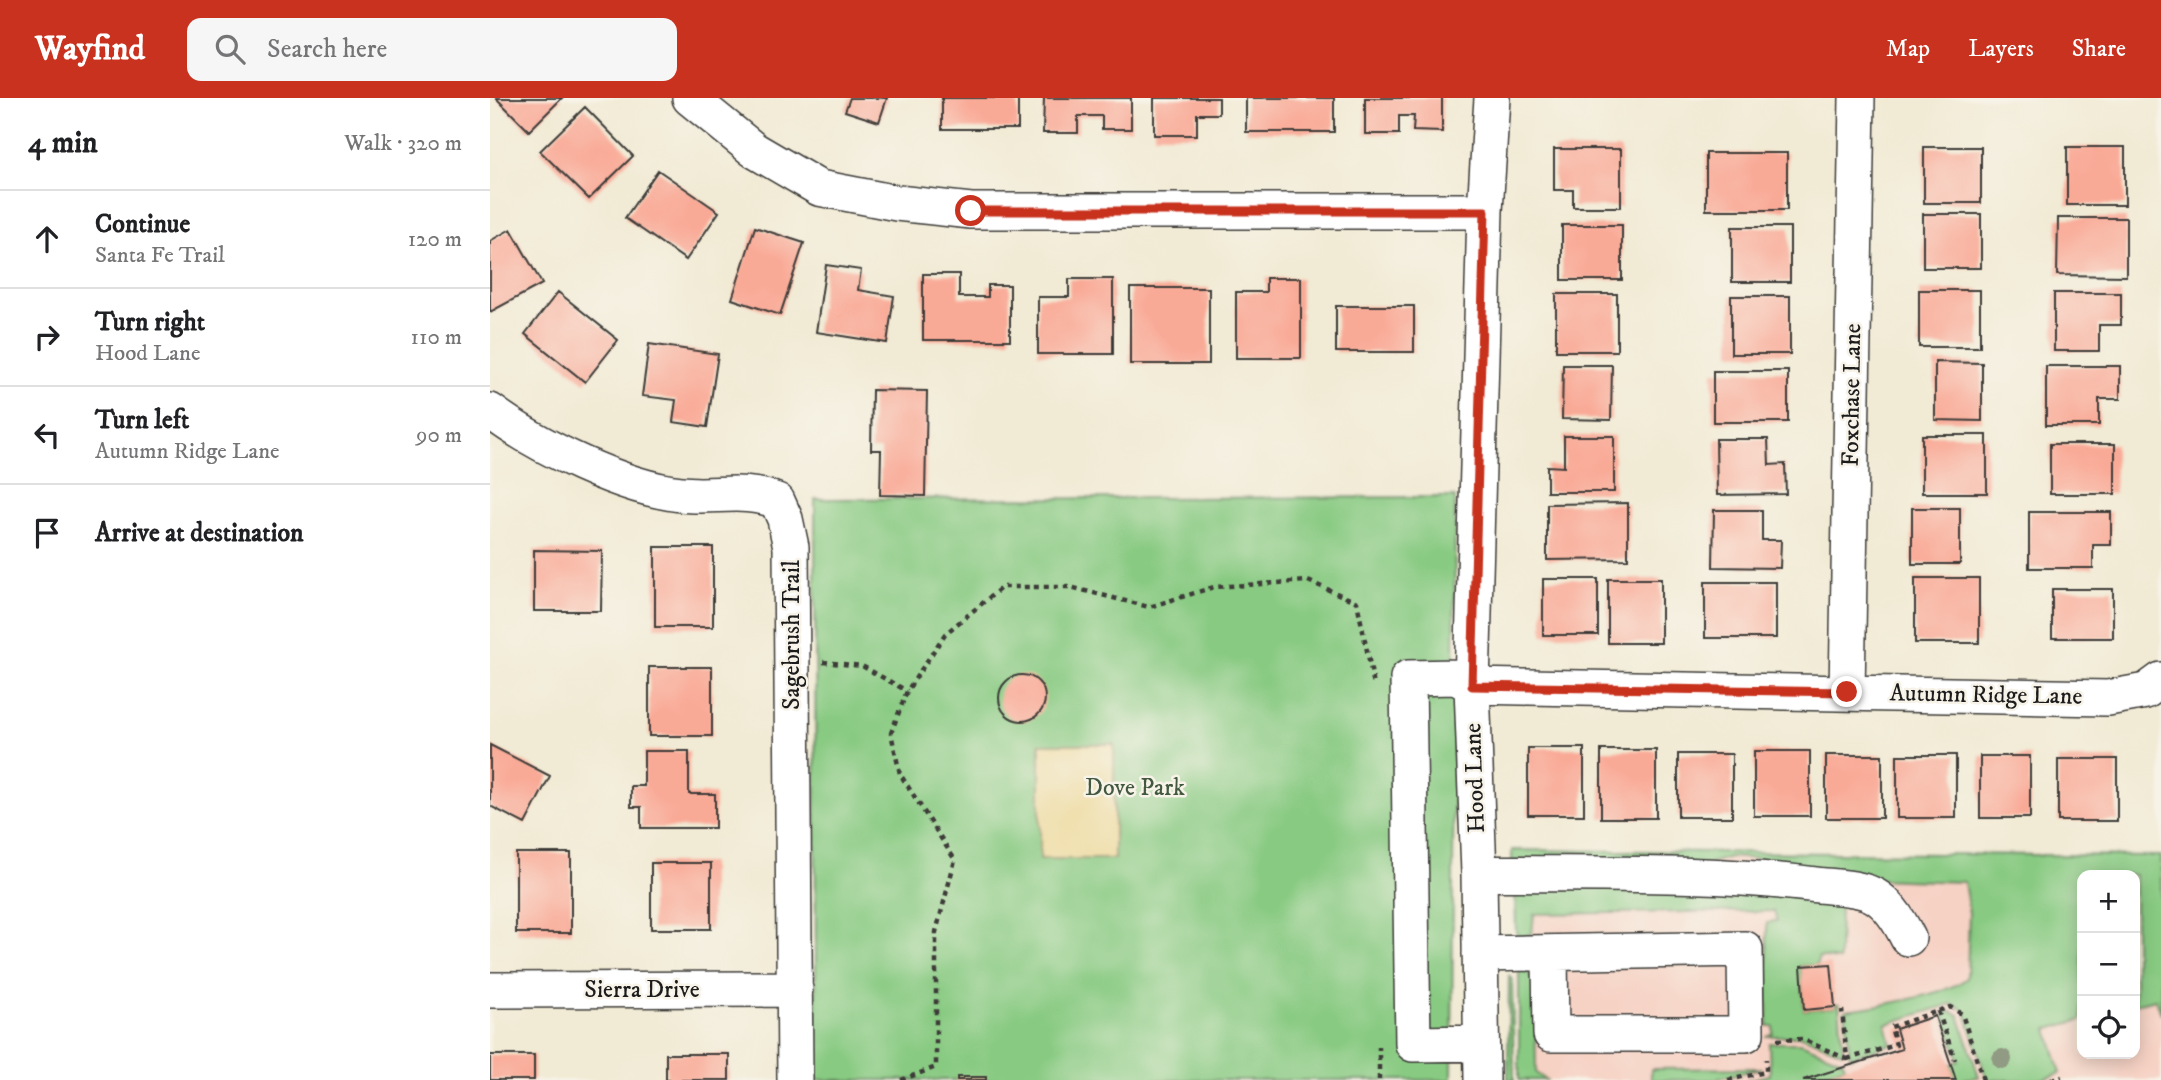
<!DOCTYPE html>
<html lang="en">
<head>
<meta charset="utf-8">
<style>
	body { margin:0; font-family:"IM FELL DW Pica",serif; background:#f6f6f6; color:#202124 }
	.controls { position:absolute; right:21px; bottom:21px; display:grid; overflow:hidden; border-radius:14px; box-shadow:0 4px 18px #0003 }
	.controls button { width:63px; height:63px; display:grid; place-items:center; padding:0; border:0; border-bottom:2px solid #e0e0e0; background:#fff; color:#202124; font:35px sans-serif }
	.stop { position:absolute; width:21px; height:21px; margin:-16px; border:5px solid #c8321e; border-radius:50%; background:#fff }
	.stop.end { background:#c8321e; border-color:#fff; box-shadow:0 2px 7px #0008 }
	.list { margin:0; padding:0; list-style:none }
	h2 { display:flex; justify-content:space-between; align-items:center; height:91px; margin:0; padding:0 28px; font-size:30px }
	h2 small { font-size:23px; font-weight:400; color:#757577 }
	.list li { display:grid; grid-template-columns:46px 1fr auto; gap:21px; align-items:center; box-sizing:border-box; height:98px; padding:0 28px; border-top:2px solid #e0e0e0 }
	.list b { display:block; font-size:26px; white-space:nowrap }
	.list p { margin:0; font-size:23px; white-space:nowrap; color:#757577 }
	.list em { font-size:23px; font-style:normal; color:#757577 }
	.icon { flex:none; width:38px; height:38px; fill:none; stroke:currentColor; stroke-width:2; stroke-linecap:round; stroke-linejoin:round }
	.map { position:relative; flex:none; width:1671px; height:982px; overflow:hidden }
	header { display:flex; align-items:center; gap:42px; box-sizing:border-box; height:98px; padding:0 35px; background:#c8321e; color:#fff }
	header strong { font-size:33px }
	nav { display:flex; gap:38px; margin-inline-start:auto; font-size:24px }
	.search { width:490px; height:63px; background:#f6f6f6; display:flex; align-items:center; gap:18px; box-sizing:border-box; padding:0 24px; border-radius:14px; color:#757577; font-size:26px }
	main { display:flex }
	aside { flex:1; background:#fff }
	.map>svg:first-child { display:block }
	.built { fill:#f6d2c4; fill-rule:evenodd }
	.green { fill:#88ca82; stroke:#52734f; stroke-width:2 }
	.sand { fill:#eeda9e; stroke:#857b5d; stroke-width:2 }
	.building { fill:#f9aa97 }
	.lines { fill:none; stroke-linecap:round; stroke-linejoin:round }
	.minor-casing { stroke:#3c3b38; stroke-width:38 }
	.path { stroke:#3c3b38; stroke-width:4.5; stroke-dasharray:5 5; stroke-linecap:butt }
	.minor { stroke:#fff; stroke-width:35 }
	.tree { fill:#919a83 }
	.route { stroke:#c8321e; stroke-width:9 }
	.labels { text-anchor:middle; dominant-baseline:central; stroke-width:5; stroke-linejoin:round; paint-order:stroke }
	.street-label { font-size:24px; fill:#1c1c1c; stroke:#f7f3e8 }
	.park-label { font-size:24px; fill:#425940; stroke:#f7f3e8 }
</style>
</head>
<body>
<header>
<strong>Wayfind</strong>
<div class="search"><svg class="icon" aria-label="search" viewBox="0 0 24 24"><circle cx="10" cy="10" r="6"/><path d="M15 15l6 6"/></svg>Search here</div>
<nav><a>Map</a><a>Layers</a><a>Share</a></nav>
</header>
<main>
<aside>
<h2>4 min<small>Walk · 320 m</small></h2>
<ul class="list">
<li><svg class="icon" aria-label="ahead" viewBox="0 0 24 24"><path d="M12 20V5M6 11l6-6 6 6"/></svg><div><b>Continue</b><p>Santa Fe Trail</p></div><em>120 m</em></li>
<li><svg class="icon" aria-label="right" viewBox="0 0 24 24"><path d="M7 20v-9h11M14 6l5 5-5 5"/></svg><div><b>Turn right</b><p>Hood Lane</p></div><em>110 m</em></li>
<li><svg class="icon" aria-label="left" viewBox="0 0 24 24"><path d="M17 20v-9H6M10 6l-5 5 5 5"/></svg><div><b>Turn left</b><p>Autumn Ridge Lane</p></div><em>90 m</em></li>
<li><svg class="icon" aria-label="arrive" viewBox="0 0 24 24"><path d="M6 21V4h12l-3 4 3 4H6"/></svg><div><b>Arrive at destination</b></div></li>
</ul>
</aside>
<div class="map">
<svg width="1671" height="982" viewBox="0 0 1671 982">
	<rect width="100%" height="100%" fill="#f7f3e8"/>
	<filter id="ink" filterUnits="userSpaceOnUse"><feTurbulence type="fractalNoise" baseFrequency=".0143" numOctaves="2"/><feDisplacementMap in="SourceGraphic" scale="14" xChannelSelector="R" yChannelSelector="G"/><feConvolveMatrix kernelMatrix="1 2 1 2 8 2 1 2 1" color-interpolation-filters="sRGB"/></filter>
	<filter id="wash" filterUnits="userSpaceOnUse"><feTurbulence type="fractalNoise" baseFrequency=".00686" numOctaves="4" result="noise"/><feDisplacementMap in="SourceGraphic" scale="28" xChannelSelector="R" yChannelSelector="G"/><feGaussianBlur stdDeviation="1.57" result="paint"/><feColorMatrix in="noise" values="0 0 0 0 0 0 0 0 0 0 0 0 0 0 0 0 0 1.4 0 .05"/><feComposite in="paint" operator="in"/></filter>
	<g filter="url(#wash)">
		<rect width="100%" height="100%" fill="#f1ead4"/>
		<path class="built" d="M1022 752 1671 758V982H1029L1026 796ZM1592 777H1645V956H1592Z"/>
		<path class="green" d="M965 399 962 982H326L325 401Z
			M1022 752 1671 758V916L1666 901 1645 906V777H1592V922L1558 931 1571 975 1549 982H1497L1475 912 1462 906 1396 926 1401 946 1360 959 1355 912C1382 909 1458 897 1477 880L1479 815 1474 784 1351 780 1280 766 1272 761 1240 759 1208 769 1022 763Z
			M1126 788 1350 799 1349 862 1329 859 1326 867 1311 868 1314 912 1345 909V906H1349L1353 954 1312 938H1278L1283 935V928H1278L1277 825 1287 823 1284 813 1044 816 1042 836 1029 839 1026 834 1025 790 1035 794Z
			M1029 871 1039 875 1045 886 1046 975 1056 982H1029Z
			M1019 878 1022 881 1024 982H1018Z
			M1460 913 1469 917 1489 979 1466 982 1461 966 1469 963 1454 915Z
			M1279 945H1311L1352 962 1355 968 1312 982H1256L1280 977Z
			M1272 970 1222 982H1161V971Z"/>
		<path class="sand" d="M550 646H624V761H550Z"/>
		<g id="blocks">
			<path class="building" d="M6 0H72L39 33Z
				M360 0H397L389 24 355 13Z
				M452 0H528V31H452Z
				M554 0H641V31H612V18H588V35H553Z
				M664 0H729V16H707V37H664Z
				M756 0H844V34H756Z
				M875 0H952V34L923 33 924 18H909V36H875Z
				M95 9 143 58 99 101 50 53Z
				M1434 49H1491V105H1434Z
				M1577 49H1635V107H1577Z
				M1064 51H1131V109H1083V92H1064Z
				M1216 55H1297V112H1216Z
				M168 72 229 114 196 162 135 120Z
				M1433 116H1491V170H1433Z
				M1568 120H1636V178L1567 177Z
				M1072 127H1132V182H1072Z
				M265 129 314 145 290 217 242 201Z
				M1242 129H1300V184H1242Z
				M21 131 52 186 0 214V143Z
				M336 167 371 172 368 192 404 198 397 245 326 234Z
				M433 176H469V199H498V187H520V242H433Z
				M776 180H811V260H746V194H776Z
				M579 181H623V256H548V199H579Z
				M640 190H719V266H640Z
				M1429 192H1490V249H1429Z
				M68 194 128 242 95 284 35 236Z
				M1564 195H1631V227H1609V253H1564Z
				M1066 196H1127V253H1066Z
				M1241 198H1300V256H1241Z
				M846 208H924V254H846Z
				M159 246 228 256 217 329 183 324 186 302 152 298Z
				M1445 264 1492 265V323L1445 322Z
				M1073 267H1122L1121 322 1072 321Z
				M1556 268H1630V301H1609V327H1556Z
				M1223 273H1298V324H1223Z
				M382 292 437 293 435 398 390 397 391 352H381Z
				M1432 337H1497V395H1432Z
				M1074 338H1124V394H1057V368L1074 369Z
				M1226 341H1278L1279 367 1295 366 1296 396 1227 397Z
				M1560 346H1625V396H1560Z
				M1138 405V461L1057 462V406Z
				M1422 410H1470V466H1422Z
				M1224 412H1272V442H1291L1290 470 1223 469Z
				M1539 414H1621V447H1603V470H1539Z
				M165 449H223V529H165Z
				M44 452 112 453 111 513H44Z
				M1425 480H1489V545H1425Z
				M1053 481H1108V537H1053Z
				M1118 481H1171V545H1118Z
				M1215 484H1286V540H1215Z
				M1562 491H1623V540H1562Z
				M159 569H222V638H159Z
				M509 600a23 23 0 1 1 46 0a23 23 0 1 1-46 0Z
				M0 647 60 678 35 726 0 708Z
				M1038 650H1094V717H1038Z
				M1111 652H1166V720H1111Z
				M154 653H199V696H225V730H151V709H141V688H154Z
				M1264 653H1320V718H1264Z
				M1188 656H1242V719H1188Z
				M1336 657H1392V720H1336Z
				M1407 657H1466V720H1407Z
				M1490 658H1540V720H1490Z
				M1568 661H1627V723H1568Z
				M26 755H81V835H26Z
				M161 765H221V831H161Z
				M1341 866 1345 909 1314 912 1311 868Z
				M1445 918 1466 982H1313L1412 951 1406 931Z
				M176 956H239V982H176Z
				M0 957H44V982H0Z
				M467 979H496V982H467Z"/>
		</g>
	</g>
	<g filter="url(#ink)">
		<use href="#blocks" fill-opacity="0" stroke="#3c3b38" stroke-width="2"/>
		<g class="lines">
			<defs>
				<path id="minor" d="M200 0 264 52 329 90 407 105 481 113H995
					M0 313C47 348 133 390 191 396 224 400 255 390 287 403L295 421 301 449 305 982
					M1357 595 1367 0
					M989 775C1102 777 1216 773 1327 787 1344 789 1370 789 1385 798 1399 806 1411 826 1418 840
					M990 856 1255 851 1256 936H1061L1060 856
					M0 892 305 891
					M991 945 923 946 918 580 966 579 982 588 1618 600 1656 593 1671 582
					M992 982 989 775 982 588 995 113 1002 0"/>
			</defs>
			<use href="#minor" class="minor-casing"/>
			<path class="path" d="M333 564 372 568 417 593
				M1448 913 1465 962
				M1287 942 1312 941 1357 961 1352 912
				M1357 961 1406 947 1401 929 1460 909 1472 916 1493 982
				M411 982 446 969V834L465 762 410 676 401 635 417 593 455 536 512 489H580L659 509 724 489 818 483 867 504 884 587
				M889 982V949
				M1238 982 1276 974V961
				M1561 982 1572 979"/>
			<use href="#minor" class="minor"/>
		</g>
		<circle class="tree" cx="1512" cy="961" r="10"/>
	</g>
	<g class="lines" filter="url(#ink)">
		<path class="route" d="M481 113H995L982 588 1357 594"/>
	</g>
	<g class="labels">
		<g class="street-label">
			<text transform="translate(1362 297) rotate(-89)">Foxchase Lane</text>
			<text transform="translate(302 537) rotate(-90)">Sagebrush Trail</text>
			<text transform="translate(1496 597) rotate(1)">Autumn Ridge Lane</text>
			<text transform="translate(985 680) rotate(-92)">Hood Lane</text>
			<text x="152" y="892">Sierra Drive</text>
		</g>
		<g class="park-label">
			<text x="645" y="690">Dove Park</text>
		</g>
	</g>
</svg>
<div class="controls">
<button>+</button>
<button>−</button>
<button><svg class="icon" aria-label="locate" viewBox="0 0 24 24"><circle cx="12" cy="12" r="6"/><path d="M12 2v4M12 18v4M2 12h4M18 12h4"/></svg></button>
</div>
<div class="stop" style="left:481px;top:113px"></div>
<div class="stop end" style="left:1357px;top:594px"></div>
</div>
</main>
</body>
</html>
